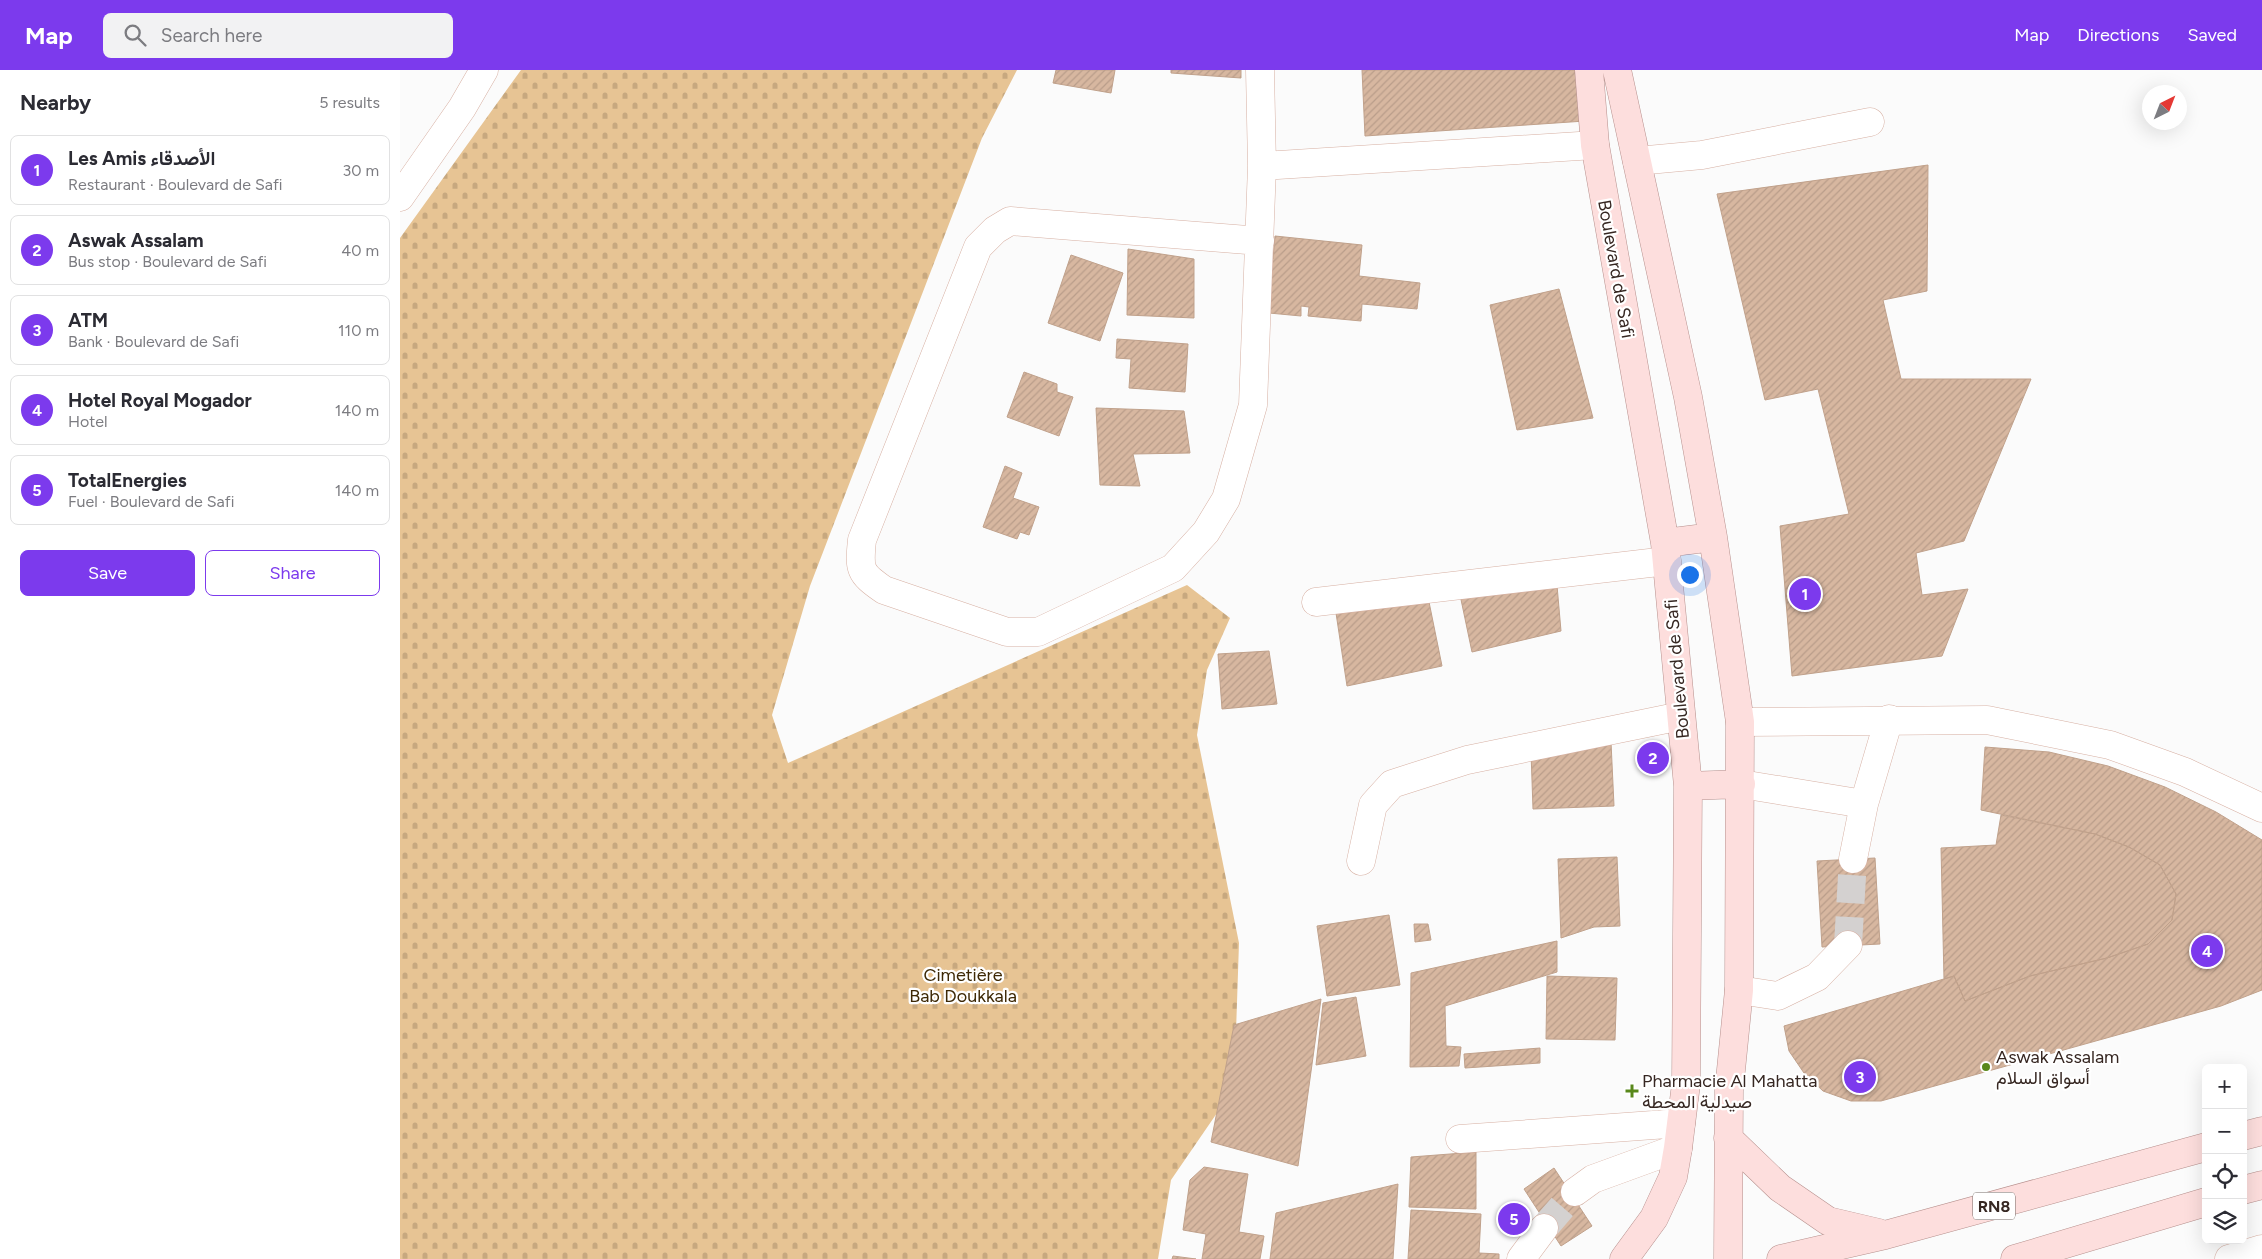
<!DOCTYPE html>
<html lang="en">
<head>
<meta charset="utf-8">
<style>
	body { margin:0; font-family:Figtree,Vazirmatn,sans-serif; background:#f2f2f3; color:#2b2b33 }
	.controls { position:absolute; right:15px; bottom:15px; display:grid; overflow:hidden; border-radius:8px; box-shadow:0 5px 20px #0002 }
	.controls button { width:45px; height:45px; display:grid; place-items:center; padding:0; border:0; border-bottom:1px solid #e1e1e2; background:#fff; color:#2b2b33; font:25px sans-serif }
	.compass { position:absolute; left:1742px; top:15px; width:45px; height:45px; border-radius:50%; background:#fff; box-shadow:0 5px 20px #0002; rotate:42deg }
	.you { position:absolute; left:1289px; top:504px; width:18px; height:18px; margin:-12px; border:4px solid #fff; border-radius:50%; background:#1a73e8; box-shadow:0 0 0 8px #1a73e833 }
	.badge { display:grid; place-items:center; width:32px; height:32px; border-radius:50%; background:#7c3aed; color:#fff; font-size:16px; font-weight:700 }
	.pin { position:absolute; translate:-50% -50%; border:2px solid #fff; box-shadow:0 1px 5px #0006 }
	.list { margin:0; padding:0; list-style:none }
	h2 { display:flex; justify-content:space-between; align-items:center; height:65px; margin:0; padding:0 20px; font-size:21px }
	h2 small { font-size:16px; font-weight:400; color:#7c7c81 }
	.list li { display:grid; grid-template-columns:32px 1fr auto; gap:15px; align-items:center; box-sizing:border-box; height:70px; margin:0 10px 10px; padding:0 10px; border:1px solid #e1e1e2; border-radius:8px }
	.list b { display:block; font-size:19px; white-space:nowrap }
	.list p { margin:0; font-size:16px; white-space:nowrap; color:#7c7c81 }
	.list em { font-size:16px; font-style:normal; color:#7c7c81 }
	.actions { display:flex; gap:10px; padding:15px 20px }
	.actions a { flex:1; padding:11px 0; border:1px solid #7c3aed; border-radius:8px; text-align:center; font-size:18px; color:#7c3aed }
	.actions .main { background:#7c3aed; color:#fff }
	.icon { flex:none; width:28px; height:28px; fill:none; stroke:currentColor; stroke-width:2; stroke-linecap:round; stroke-linejoin:round }
	.map { position:relative; flex:none; width:1862px; height:1189px; overflow:hidden }
	header { display:flex; align-items:center; gap:30px; box-sizing:border-box; height:70px; padding:0 25px; background:#7c3aed; color:#fff }
	header strong { font-size:24px }
	nav { display:flex; gap:28px; margin-inline-start:auto; font-size:18px }
	.search { width:350px; height:45px; background:#f2f2f3; display:flex; align-items:center; gap:12px; box-sizing:border-box; padding:0 18px; border-radius:8px; color:#7c7c81; font-size:19px }
	main { display:flex }
	aside { flex:1; background:#fff }
	.map>svg:first-child { display:block }
	.cemetery { fill:url(#cemetery-stones) }
	.building { fill:url(#building-hatch); stroke:#c0a18b }
	.lines { fill:none; stroke-linecap:round; stroke-linejoin:round }
	.minor-tunnel { stroke:#d4d1d0; stroke-width:28; stroke-dasharray:28 14; stroke-linecap:butt }
	.minor-casing { stroke:#d7b0a3; stroke-width:29 }
	.major-casing { stroke:#b6908d; stroke-width:29 }
	.minor { stroke:#fff; stroke-width:28 }
	.major { stroke:#fddedd; stroke-width:28 }
	.poi-dot { fill:#59881b; stroke:#fff; stroke-width:2 }
	.labels { text-anchor:middle; dominant-baseline:central; stroke-width:4.5; stroke-linejoin:round; paint-order:stroke }
	.shield { fill:#fff; stroke:#726864; stroke-width:1 }
	.shield-label { font-size:16px; font-weight:bold; fill:#362722 }
	.street-label { font-size:18px; fill:#362722; stroke:#fff }
	.park-label { font-size:18px; fill:#3d2805; stroke:#fff }
	.poi-label { font-size:18px; fill:#362722; stroke:#fff; text-anchor:start }
</style>
</head>
<body>
<header>
<strong>Map</strong>
<div class="search"><svg class="icon" aria-label="search" viewBox="0 0 24 24"><circle cx="10" cy="10" r="6"/><path d="M15 15l6 6"/></svg>Search here</div>
<nav><a>Map</a><a>Directions</a><a>Saved</a></nav>
</header>
<main>
<aside>
<h2>Nearby<small>5 results</small></h2>
<ul class="list">
<li><span class="badge">1</span><div><b>Les Amis الأصدقاء</b><p>Restaurant · Boulevard de Safi</p></div><em>30 m</em></li>
<li><span class="badge">2</span><div><b>Aswak Assalam</b><p>Bus stop · Boulevard de Safi</p></div><em>40 m</em></li>
<li><span class="badge">3</span><div><b>ATM</b><p>Bank · Boulevard de Safi</p></div><em>110 m</em></li>
<li><span class="badge">4</span><div><b>Hotel Royal Mogador</b><p>Hotel</p></div><em>140 m</em></li>
<li><span class="badge">5</span><div><b>TotalEnergies</b><p>Fuel · Boulevard de Safi</p></div><em>140 m</em></li>
</ul>
<div class="actions"><a class="main">Save</a><a>Share</a></div>
</aside>
<div class="map">
<svg width="1862" height="1189" viewBox="0 0 1862 1189">
	<defs>
		<pattern id="cemetery-stones" width="16" height="16" patternUnits="userSpaceOnUse" patternTransform="scale(1.25)"><rect width="16" height="16" fill="#e7c494"/><path d="M2 7V4a2 2 0 0 1 4 0v3zM10 15v-3a2 2 0 0 1 4 0v3z" fill="#c7a87f"/></pattern>
		<pattern id="building-hatch" width="6" height="6" patternUnits="userSpaceOnUse" patternTransform="scale(1.25)"><rect width="6" height="6" fill="#d7b7a0"/><path d="M-1 1l2-2M0 6l6-6M5 7l2-2" fill="none" stroke="#b99d8a"/></pattern>
	</defs>
	<rect width="100%" height="100%" fill="#fbfbfb"/>
	<path class="cemetery" d="M121 0H617L582 68 410 516 372 645 388 693 787 515 830 548 807 600 797 665 839 873 836 962 817 1043 771 1110 758 1189H0V168Z"/>
	<path class="building" d="M656 0H715L711 23 653 13Z
		M771 0H841V8L771 3Z
		M962 0H1179L1185 51 965 66Z
		M1528 95 1527 221 1483 230 1501 309H1631L1564 471 1516 483 1522 525 1568 519 1542 586 1392 606 1380 456 1449 444 1418 319 1365 330 1317 124Z
		M875 166 962 175 959 206 1020 213 1017 239 962 234 961 251 908 246 909 237 901 236V246L869 243 871 216 866 215 868 190 873 189Z
		M728 179 794 189V248L727 245Z
		M671 185 723 203 700 271 648 253Z
		M1159 219 1193 348 1117 360 1090 235Z
		M717 269 788 274 785 322 729 318 731 289 716 288Z
		M624 302 657 314V322L673 327 659 366 607 347Z
		M696 338 784 341 790 383 733 384 740 416 700 415Z
		M605 396 622 403 613 428 639 437 629 465 620 462 617 469 583 457Z
		M1156 504 1161 561 1072 582 1059 520Z
		M1028 527 1042 596 947 616 936 543Z
		M869 581 877 634 822 639 818 584Z
		M1211 672 1214 736 1133 739 1131 682Z
		M1585 677 1649 682 1708 696 1765 717 1816 742 1862 770V920L1821 936 1481 1031H1451L1423 1021 1404 1003 1389 981 1384 956 1554 906 1565 931 1630 906 1707 888 1748 874 1772 850 1776 824 1760 795 1729 777 1695 764 1581 740Z
		M1601 745 1695 764 1729 777 1760 795 1776 824 1772 850 1748 874 1707 888 1630 906 1565 931 1554 906 1544 909 1541 778 1596 775Z
		M1217 787 1220 856 1194 857 1161 868 1158 789Z
		M1475 788 1480 874 1422 877 1417 791Z
		M989 845 1000 915 927 926 917 856Z
		M1014 854H1028L1031 870 1015 872Z
		M1157 871V902L1045 936 1046 976 1061 977 1059 996 1010 997 1011 903Z
		M1147 906 1217 908 1215 970 1146 969Z
		M956 927 966 986 916 995 923 933Z
		M921 929 898 1096 811 1072 834 955Z
		M1140 978V993L1065 998 1064 984Z
		M1076 1082V1139L1009 1137 1011 1087Z
		M804 1097 848 1104 839 1162 864 1166 860 1189H802L806 1164 783 1160 790 1110Z
		M1154 1098 1192 1156 1161 1176 1124 1119Z
		M998 1114 993 1189H870L876 1143Z
		M1011 1140 1081 1144 1079 1183 1099 1184V1189H1008Z
		M773 1186 796 1189H772Z"/>
	<g class="lines">
		<path class="minor-tunnel" d="M1448 875 1453 789
			M1144 1158 1175 1122"/>
		<defs>
			<path id="minor" d="M1237 91 1302 85 1470 52
				M862 96 1195 75
				M0 127 62 38 84 0
				M860 171 610 151 595 160 578 177 462 470C459 499 459 503 484 520L607 562H638L773 498 806 462 826 429 853 335 862 96 860 0
				M916 532 1267 491
				M1340 652 1587 650 1710 675 1785 702 1862 738
				M1341 714 1464 734
				M1453 789 1464 734 1489 649
				M961 791 973 735 992 714 1067 690 1281 646
				M1339 920 1378 926 1417 907 1448 875
				M1060 1069 1281 1053
				M1175 1122 1193 1109 1278 1078
				M1121 1189 1144 1158
				M1829 1189 1862 1179"/>
			<path id="major" d="M1189 0 1195 75 1265 473 1288 716 1286 1014 1278 1078 1273 1107 1254 1148 1224 1189
				M1217 0 1288 327 1313 467 1340 652 1339 920 1329 1020 1328 1189
				M1265 473 1313 467
				M1288 716 1341 714
				M1843 1066 1862 1061
				M1328 1068 1380 1118 1428 1151 1479 1163
				M1843 1120 1862 1115
				M1381 1189 1485 1165 1806 1077
				M1615 1189 1806 1132"/>
		</defs>
		<use href="#minor" class="minor-casing"/>
		<use href="#major" class="major-casing"/>
		<use href="#minor" class="minor"/>
		<use href="#major" class="major"/>
	</g>
	<g class="poi-dot">
		<circle cx="1586" cy="997" r="5"/>
		<path d="M1229.5 1013.5h5v5h5v5h-5v5h-5v-5h-5v-5h5z"/>
	</g>
	<g class="labels">
		<rect class="shield" x="1573" y="1122.5" width="42" height="27" rx="4"/>
		<g class="shield-label">
			<text x="1594" y="1136">RN8</text>
		</g>
		<g class="street-label">
			<text transform="translate(1216 199) rotate(80)">Boulevard de Safi</text>
			<text transform="translate(1277 599) rotate(-95)">Boulevard de Safi</text>
		</g>
		<g class="park-label">
			<text x="563" y="905">Cimetière<tspan x="563" dy="21">Bab Doukkala</tspan></text>
		</g>
		<g class="poi-label">
			<text x="1596" y="987">Aswak Assalam<tspan x="1596" dy="21">أسواق السلام</tspan></text>
			<text x="1242" y="1011">Pharmacie Al Mahatta<tspan x="1242" dy="21">صيدلية المحطة</tspan></text>
		</g>
	</g>
</svg>
<div class="controls">
<button>+</button>
<button>−</button>
<button><svg class="icon" aria-label="locate" viewBox="0 0 24 24"><circle cx="12" cy="12" r="6"/><path d="M12 2v4M12 18v4M2 12h4M18 12h4"/></svg></button>
<button><svg class="icon" aria-label="layers" viewBox="0 0 24 24"><path d="M12 4l9 5-9 5-9-5zM3 14l9 5 9-5"/></svg></button>
</div>
<svg class="compass" viewBox="-18 -18 36 36"><path d="M0-13l5 13h-10z" fill="#e53935"/><path d="M0 13l5-13h-10z" fill="#7c7c81"/></svg>
<div class="you"></div>
<div class="pin badge" style="left:1405px;top:524px">1</div>
<div class="pin badge" style="left:1253px;top:688px">2</div>
<div class="pin badge" style="left:1460px;top:1007px">3</div>
<div class="pin badge" style="left:1807px;top:881px">4</div>
<div class="pin badge" style="left:1114px;top:1149px">5</div>
</div>
</main>
</body>
</html>
